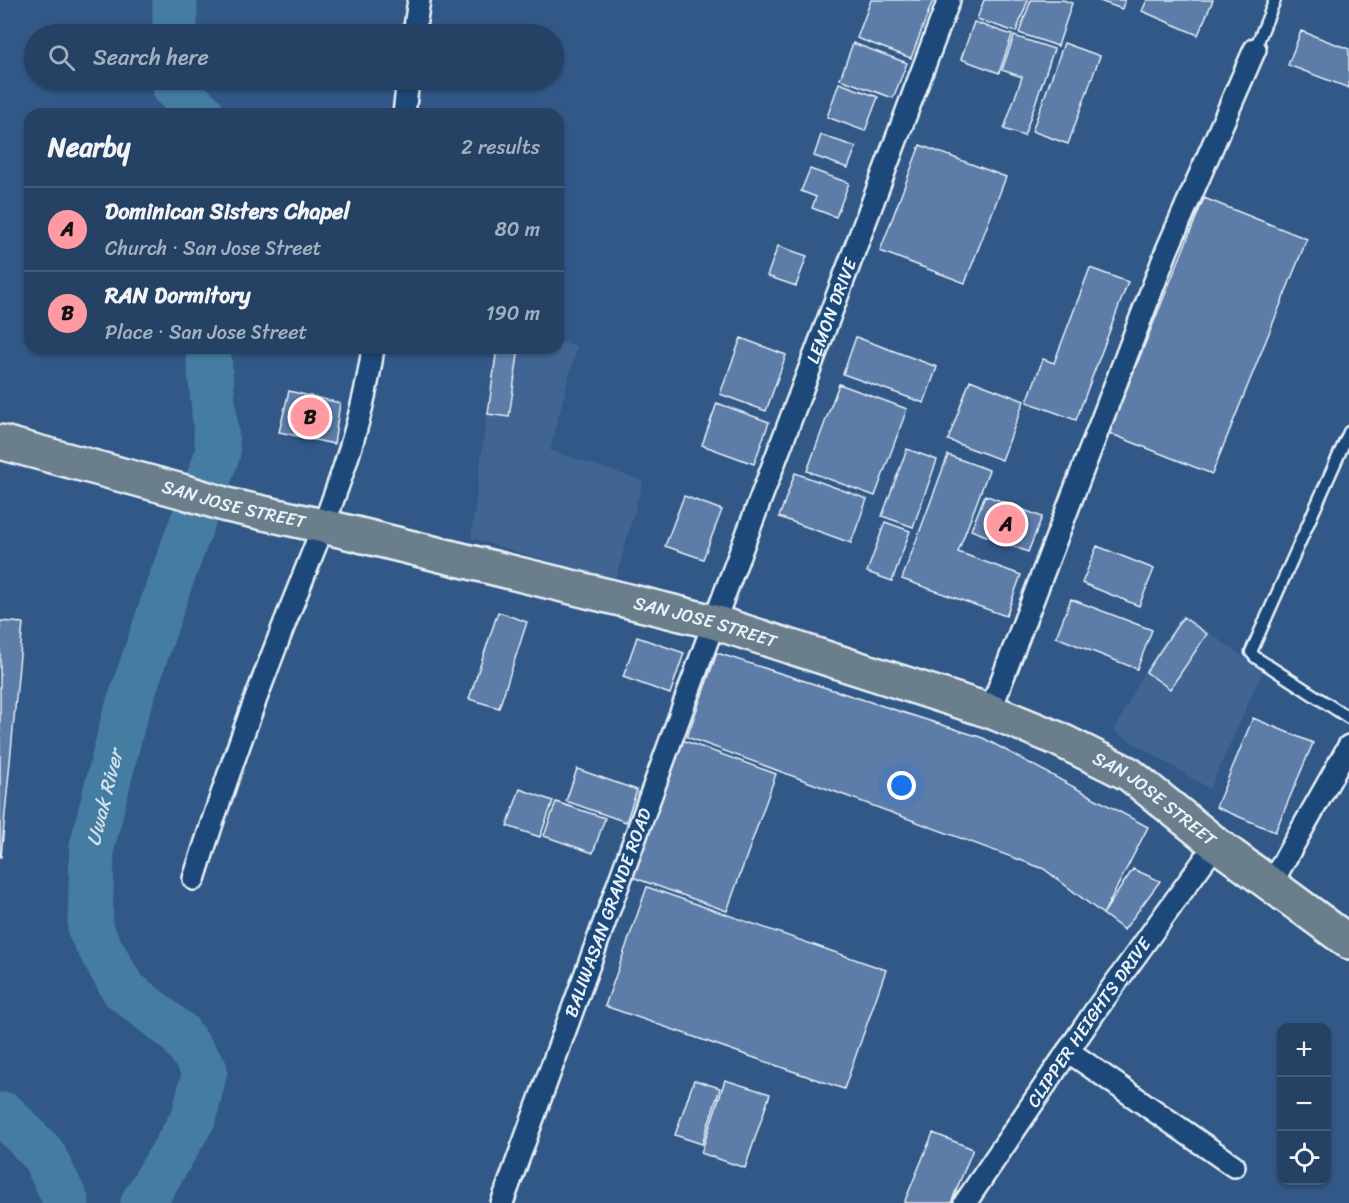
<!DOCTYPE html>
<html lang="en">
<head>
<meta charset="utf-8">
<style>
	body { margin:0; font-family:Sriracha,sans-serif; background:#314d6e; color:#f1f3f6 }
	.controls { position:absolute; right:18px; bottom:18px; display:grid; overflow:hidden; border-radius:12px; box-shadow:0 2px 4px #0004 }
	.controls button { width:54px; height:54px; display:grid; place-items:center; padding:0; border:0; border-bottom:2px solid #425b79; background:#254265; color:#f1f3f6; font:30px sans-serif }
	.you { position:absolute; left:902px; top:786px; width:21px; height:21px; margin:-15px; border:4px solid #fff; border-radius:50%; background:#1a73e8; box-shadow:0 0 0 9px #1a73e833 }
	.badge { display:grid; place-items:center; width:39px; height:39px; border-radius:50%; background:#ff9aa2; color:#111; font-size:20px; font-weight:700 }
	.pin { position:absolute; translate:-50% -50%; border:3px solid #fff; box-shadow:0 2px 6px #0006 }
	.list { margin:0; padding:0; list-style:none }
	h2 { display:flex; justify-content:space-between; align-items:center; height:78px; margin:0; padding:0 24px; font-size:26px }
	h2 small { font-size:20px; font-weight:400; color:#a3b0bf }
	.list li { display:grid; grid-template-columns:39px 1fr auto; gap:18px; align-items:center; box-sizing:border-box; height:84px; padding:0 24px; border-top:2px solid #425b79 }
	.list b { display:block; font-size:22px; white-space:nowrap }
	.list p { margin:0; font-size:20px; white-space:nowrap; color:#a3b0bf }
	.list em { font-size:20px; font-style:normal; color:#a3b0bf }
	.icon { flex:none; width:33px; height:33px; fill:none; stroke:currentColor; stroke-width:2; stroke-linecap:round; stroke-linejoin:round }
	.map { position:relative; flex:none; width:1349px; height:1203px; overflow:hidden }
	.search { position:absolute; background:#254265; box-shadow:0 2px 4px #0004; left:24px; top:24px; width:540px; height:66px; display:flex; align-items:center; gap:15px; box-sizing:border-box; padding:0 21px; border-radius:33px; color:#a3b0bf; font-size:22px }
	.panel { position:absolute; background:#254265; box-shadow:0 2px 4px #0004; left:24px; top:108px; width:540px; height:246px; border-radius:18px }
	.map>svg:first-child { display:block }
	.built { fill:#416593 }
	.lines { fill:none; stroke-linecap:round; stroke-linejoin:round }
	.river { stroke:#457ca2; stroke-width:45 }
	.building { fill:#5d7ba8; stroke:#e8f1f8; stroke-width:1.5 }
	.service-casing { stroke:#e8f1f8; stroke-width:15 }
	.minor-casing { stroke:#e8f1f8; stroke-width:26 }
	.primary-casing { stroke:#e8f1f8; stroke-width:38 }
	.service { stroke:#1f4a7a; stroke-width:10 }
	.minor { stroke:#1f4a7a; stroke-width:21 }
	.primary { stroke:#6b7e8b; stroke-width:33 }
	.labels { text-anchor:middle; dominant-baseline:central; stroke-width:4.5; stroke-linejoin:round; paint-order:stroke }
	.street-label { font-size:18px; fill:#e8f1f8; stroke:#1f4a7a }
	.water-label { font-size:20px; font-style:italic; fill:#d0dfeb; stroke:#1f4a7a }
</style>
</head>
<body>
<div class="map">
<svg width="1349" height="1203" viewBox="0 0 1349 1203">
	<rect width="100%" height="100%" fill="#315887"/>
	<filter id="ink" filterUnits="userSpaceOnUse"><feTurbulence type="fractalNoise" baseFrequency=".0167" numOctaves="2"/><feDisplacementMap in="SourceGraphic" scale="12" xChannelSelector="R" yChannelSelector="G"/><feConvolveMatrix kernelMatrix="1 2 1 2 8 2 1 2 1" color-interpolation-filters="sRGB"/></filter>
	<g filter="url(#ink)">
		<path class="built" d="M558 342 577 346 550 450 643 481 615 581 471 538 495 348H558Z
			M1182 614 1263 670 1210 789 1114 731 1145 670Z"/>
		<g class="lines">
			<g class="river">
				<path d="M175 34V0"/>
				<path d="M175 80V88L202 114"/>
				<path d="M0 1115H5L43 1154 67 1203"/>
				<path id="s1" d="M143 1203 194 1117 205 1070 180 1034 123 989 90 930 92 847 123 722 168 588 218 453 208 348"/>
			</g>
		</g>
		<path class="building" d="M871 0H933L911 58 857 38Z
			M984 0H1028L1016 32 977 19Z
			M1031 0H1063L1072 3 1058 46 1019 33Z
			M1097 0H1125L1122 9Z
			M1147 0H1213L1198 35 1142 11Z
			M974 22 1012 35 999 73 961 59Z
			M1301 31 1349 49V88L1288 65Z
			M1014 36 1054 49 1024 136 1004 129 1022 77 1002 70Z
			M853 43 907 63 893 98 840 79Z
			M1064 43 1100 56 1068 144 1032 131Z
			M839 83 878 97 865 131 827 117Z
			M821 135 856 147 848 168 814 156Z
			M920 145 1006 177 965 283 880 251Z
			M810 169 849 183 836 217 812 208 816 197 801 191Z
			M1204 198 1307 239 1212 474 1109 433Z
			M778 246 807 256 796 286 767 276Z
			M1090 268 1128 282 1076 420 1027 402 1043 359 1054 363Z
			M856 337 937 367 924 403 843 374Z
			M741 338 786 355 766 411 720 394Z
			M497 348H519L509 417 488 414Z
			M970 380 1024 401 1002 460 948 440Z
			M839 384 907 409 875 496 807 471Z
			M289 391 340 403 334 444 279 432Z
			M717 403 769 422 754 464 702 445Z
			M907 449 937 460 913 527 882 516Z
			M948 455 989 470 958 552 1021 575 1006 616 902 579Z
			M795 473 867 499 851 543 779 517Z
			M985 495 1042 517 1028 552 971 530Z
			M684 496 722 510 703 559 665 546Z
			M885 522 910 531 892 581 867 572Z
			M1097 546 1154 569 1139 606 1082 583Z
			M1071 599 1152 630 1137 669 1056 637Z
			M498 612 527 622 499 708 469 699Z
			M1183 617 1207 634 1170 689 1146 672Z
			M0 621 23 623 1 857H0Z
			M637 637 684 653 670 694 623 677Z
			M717 653 983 738 1148 827 1103 914 1044 869 687 737Z
			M1253 718 1313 743 1275 832 1216 807Z
			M682 740 776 774 727 911 632 877Z
			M577 769 637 790 626 822 566 801Z
			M520 789 553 801 540 837 507 826Z
			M556 802 605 818 593 853 544 836Z
			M1133 869 1160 881 1124 930 1103 914Z
			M647 887 886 970 844 1089 605 1006Z
			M694 1080 720 1088 702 1144 675 1135Z
			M725 1080 770 1094 745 1168 701 1153Z
			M933 1133 973 1149 951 1203H904Z"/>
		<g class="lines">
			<defs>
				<path id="service" d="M1255 49 1275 0
					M1349 432 1251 652 1255 657 1349 718"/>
				<g id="minor">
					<path d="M414 34 419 0"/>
					<path d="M404 114 408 80"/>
					<path d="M990 711 1167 250 1255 49"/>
					<path d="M194 879C221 793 251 709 284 625 319 536 360 444 373 348"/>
					<path d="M1271 884 1349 746"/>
					<path d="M1068 1051 1234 1166"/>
					<path id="s2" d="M502 1203 714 622 949 0"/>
					<path id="s3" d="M965 1203 1096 1010 1216 844"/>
				</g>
				<g id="primary">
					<path id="s4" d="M0 442 185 492 227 505 323 526 714 622 990 711 1056 738 1129 774 1216 844 1349 942"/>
				</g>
			</defs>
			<use href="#service" class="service-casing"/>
			<use href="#minor" class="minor-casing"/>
			<use href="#primary" class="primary-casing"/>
			<use href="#service" class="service"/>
			<use href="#minor" class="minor"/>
			<use href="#primary" class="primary"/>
		</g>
	</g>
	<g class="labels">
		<g class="street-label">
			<text stroke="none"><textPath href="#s2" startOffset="951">LEMON DRIVE</textPath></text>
			<text stroke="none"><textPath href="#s4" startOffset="242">SAN JOSE STREET</textPath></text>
			<text stroke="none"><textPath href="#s4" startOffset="728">SAN JOSE STREET</textPath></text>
			<text stroke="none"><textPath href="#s4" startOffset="1214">SAN JOSE STREET</textPath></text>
			<text stroke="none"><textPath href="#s2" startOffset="309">BALIWASAN GRANDE ROAD</textPath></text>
			<text stroke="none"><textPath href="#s3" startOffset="219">CLIPPER HEIGHTS DRIVE</textPath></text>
		</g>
		<g class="water-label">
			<text stroke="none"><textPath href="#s1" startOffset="466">Uwak River</textPath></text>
		</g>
	</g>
</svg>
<div class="controls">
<button>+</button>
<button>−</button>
<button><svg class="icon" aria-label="locate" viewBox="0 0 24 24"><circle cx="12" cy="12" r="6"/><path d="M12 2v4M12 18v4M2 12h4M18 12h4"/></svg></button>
</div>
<div class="you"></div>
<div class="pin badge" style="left:1006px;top:524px">A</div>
<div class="pin badge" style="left:310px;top:417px">B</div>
<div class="search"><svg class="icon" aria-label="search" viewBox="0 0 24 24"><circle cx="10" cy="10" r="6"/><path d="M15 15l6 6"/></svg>Search here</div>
<section class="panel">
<h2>Nearby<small>2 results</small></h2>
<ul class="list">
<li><span class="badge">A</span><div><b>Dominican Sisters Chapel</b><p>Church · San Jose Street</p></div><em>80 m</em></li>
<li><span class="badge">B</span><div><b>RAN Dormitory</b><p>Place · San Jose Street</p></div><em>190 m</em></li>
</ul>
</section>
</div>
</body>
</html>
